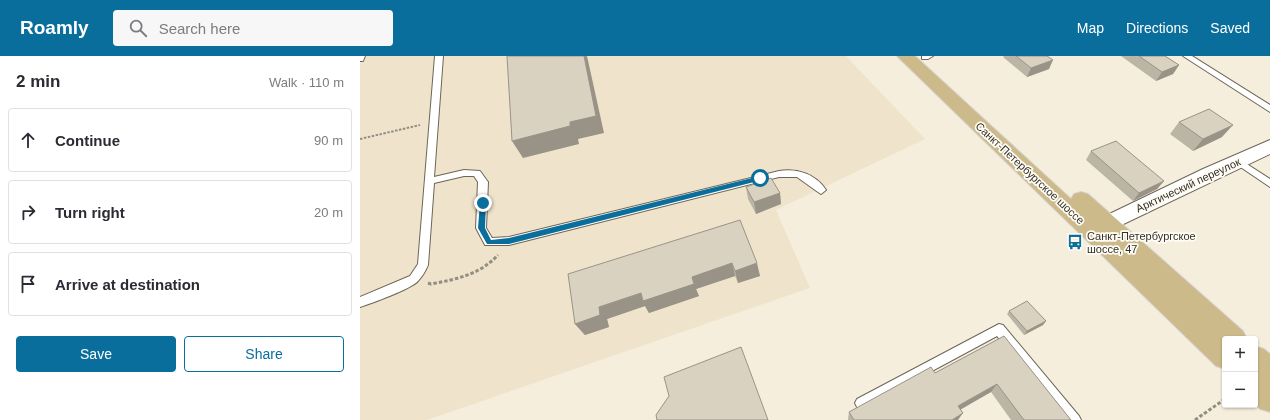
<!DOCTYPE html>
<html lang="en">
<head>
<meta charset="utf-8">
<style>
	body { margin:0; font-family:Arial,sans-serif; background:#f7f7f7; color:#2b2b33 }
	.controls { position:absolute; right:12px; bottom:12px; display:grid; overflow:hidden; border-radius:4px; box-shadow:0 1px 3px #0004 }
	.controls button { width:36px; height:36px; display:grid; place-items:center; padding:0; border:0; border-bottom:1px solid #e1e1e2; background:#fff; color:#2b2b33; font:20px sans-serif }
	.stop { position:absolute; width:12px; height:12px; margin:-9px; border:3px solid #0a6e9c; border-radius:50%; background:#fff }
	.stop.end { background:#0a6e9c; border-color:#fff; box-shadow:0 1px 4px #0008 }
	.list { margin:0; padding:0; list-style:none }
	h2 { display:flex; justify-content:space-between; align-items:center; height:52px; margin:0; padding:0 16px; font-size:17px }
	h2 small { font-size:13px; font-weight:400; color:#7c7c81 }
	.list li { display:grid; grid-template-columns:26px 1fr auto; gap:12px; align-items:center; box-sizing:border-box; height:64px; margin:0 8px 8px; padding:0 8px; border:1px solid #e1e1e2; border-radius:4px }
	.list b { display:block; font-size:15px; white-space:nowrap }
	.list em { font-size:13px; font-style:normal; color:#7c7c81 }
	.actions { display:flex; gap:8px; padding:12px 16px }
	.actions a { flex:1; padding:9px 0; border:1px solid #0a6e9c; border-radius:4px; text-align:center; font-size:14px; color:#0a6e9c }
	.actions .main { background:#0a6e9c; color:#fff }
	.icon { flex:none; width:22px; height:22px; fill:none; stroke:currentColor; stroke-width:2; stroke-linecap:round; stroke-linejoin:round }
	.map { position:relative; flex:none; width:910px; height:364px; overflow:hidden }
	header { display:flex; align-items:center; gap:24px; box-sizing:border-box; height:56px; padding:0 20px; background:#0a6e9c; color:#fff }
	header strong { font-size:19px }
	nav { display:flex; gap:22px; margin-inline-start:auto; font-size:14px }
	.search { width:280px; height:36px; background:#f7f7f7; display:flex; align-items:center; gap:10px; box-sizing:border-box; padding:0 14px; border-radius:4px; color:#7c7c81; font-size:15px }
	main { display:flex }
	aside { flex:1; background:#fff }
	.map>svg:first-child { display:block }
	.built { fill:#efe4cb }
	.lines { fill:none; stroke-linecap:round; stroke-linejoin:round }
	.lane-casing { stroke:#6c6556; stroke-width:2 }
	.street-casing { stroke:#6c6556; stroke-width:2 }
	.primary-casing { stroke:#d6d5d4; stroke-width:2 }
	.path-far1 { stroke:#938e82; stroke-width:2; stroke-dasharray:2.5 1.5; stroke-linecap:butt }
	.path { stroke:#938e82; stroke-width:3; stroke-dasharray:3.5 2; stroke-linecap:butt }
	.lane { fill:#fff; fill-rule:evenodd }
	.street { fill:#fff; fill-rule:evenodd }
	.primary { fill:#cdba8b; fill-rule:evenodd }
	.wall { fill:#bbb5a6 }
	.shaded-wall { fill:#999387 }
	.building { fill:#dad2c1; stroke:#999387 }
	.route { fill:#0a6e9c }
	.labels { text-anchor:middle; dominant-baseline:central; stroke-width:3.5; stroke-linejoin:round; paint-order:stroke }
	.street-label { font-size:11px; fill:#322f29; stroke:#fffcf4 }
	.poi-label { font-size:11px; fill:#322f29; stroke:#fffcf4; text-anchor:start }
</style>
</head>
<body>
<header>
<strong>Roamly</strong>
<div class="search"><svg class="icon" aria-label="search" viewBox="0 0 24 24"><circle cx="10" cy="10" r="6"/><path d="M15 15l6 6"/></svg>Search here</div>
<nav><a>Map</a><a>Directions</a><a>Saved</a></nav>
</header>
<main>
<aside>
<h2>2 min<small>Walk · 110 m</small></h2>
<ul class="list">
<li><svg class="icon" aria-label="ahead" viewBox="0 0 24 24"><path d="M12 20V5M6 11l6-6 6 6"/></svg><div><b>Continue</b></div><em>90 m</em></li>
<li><svg class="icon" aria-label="right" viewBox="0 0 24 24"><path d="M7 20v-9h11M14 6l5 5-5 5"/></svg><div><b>Turn right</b></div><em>20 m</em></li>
<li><svg class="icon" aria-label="arrive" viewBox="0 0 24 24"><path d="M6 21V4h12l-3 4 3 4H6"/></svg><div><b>Arrive at destination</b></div></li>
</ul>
<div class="actions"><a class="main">Save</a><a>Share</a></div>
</aside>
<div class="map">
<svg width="910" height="364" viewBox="0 0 910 364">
	<rect width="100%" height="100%" fill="#f6eedc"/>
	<path class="built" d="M0 0H486L565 83 416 154 450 232 67 364H0Z"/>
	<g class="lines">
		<defs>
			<path id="lane" d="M0 0H5L3 5H0Z
				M75 0H83L74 121 104 114 120 115 128 126 126 172 132 182 149 181 419 115C437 112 456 118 466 134L461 138 458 136 437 121H419L149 189H125L116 172 118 126 114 120H104L74 127 68 209C66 214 62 221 58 225 51 233 12 247 0 251V241L50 220 58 208Z
				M562 0H573L568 3H562Z
				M823 0H832L910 49V56Z
				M879 103 910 123V131L876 108 875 106Z
				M639 268 643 269 719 360 721 364H707L637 280 505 351 501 353 497 351 495 347 497 343Z"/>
			<path id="street" d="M910 84V98L753 173 746 176 739 173 736 168 739 163 843 113Z"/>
			<path id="primary" d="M537 0H555L711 143 714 138 721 136 728 138 883 275 887 283H865V313L856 310Z
				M895 290 904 293 910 298V356L900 353 895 347Z"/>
		</defs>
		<use href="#lane" class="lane-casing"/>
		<use href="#street" class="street-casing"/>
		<use href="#primary" class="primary-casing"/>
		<path class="path-far1" d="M0 83 60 69"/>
		<path class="path" d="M68 227 71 228C97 223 119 219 138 199
			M835 364 865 343"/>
		<use href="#lane" class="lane"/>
		<use href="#street" class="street"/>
		<use href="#primary" class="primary"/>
	</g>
	<path class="wall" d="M644 0H687L689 13 667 21 643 1Z
		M761 0H805L819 9 813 18 796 25Z
		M819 66 862 81 833 95 810 78Z
		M731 95 804 125 797 133 773 145 726 104Z
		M386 131 420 137 421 148 396 158 388 143Z
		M380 164 400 220 378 227 375 220 336 233 339 240 289 257 285 250 247 263 249 271 225 279 215 268Z
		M649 255 686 265 683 269 664 279 647 258Z
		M644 280 711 364H651L631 336 600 353 598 364H488V363L489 356 575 317Z"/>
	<path class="shaded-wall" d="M224 0H227L244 77 218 83 219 88 163 102 152 85 210 66Z
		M693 4 689 13 667 21 671 12Z
		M819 9 813 18 796 25 802 16Z
		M873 69 862 81 833 95 843 83Z
		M804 125 797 133 773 145 779 137Z
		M420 137 421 148 396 158 394 146Z
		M372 207 375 220 336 233 339 240 289 257 285 250 247 263 249 271 225 279 215 268 239 251Z
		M397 207 400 220 378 227 375 215Z
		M686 265 683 269 664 279 667 275Z
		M637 328 631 336 593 358 598 350Z
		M603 357 598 364H592Z"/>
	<path class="building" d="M147 0H224L236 60 210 66V70L152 85Z
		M656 0H687L693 4 671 12Z
		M779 0H805L819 9 802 16Z
		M849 53 873 69 843 83 819 66Z
		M756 85 804 125 779 137 731 95Z
		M411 122 420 137 394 146 386 131Z
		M380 164 397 207 375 215 372 207 332 221 334 228 283 245 281 237 239 251 240 259 215 268 208 218Z
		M667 245 686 265 667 275 649 255Z
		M644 280 711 364H664L637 328 598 350 603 357 592 364H494L489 356 571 311 575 317Z
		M381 291 408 364H297L296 359 309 340 304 321Z"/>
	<path class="route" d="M400 120H402V124L149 188H127L118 172 120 147 123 145 126 147 125 172 131 184 149 182Z"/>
	<defs>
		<symbol id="bus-bare" viewBox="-9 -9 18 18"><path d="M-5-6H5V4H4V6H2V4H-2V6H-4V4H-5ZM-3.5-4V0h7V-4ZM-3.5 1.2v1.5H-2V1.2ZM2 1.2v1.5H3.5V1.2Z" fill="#0a6e9c" stroke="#fffcf4" stroke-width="2.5" paint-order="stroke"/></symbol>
	</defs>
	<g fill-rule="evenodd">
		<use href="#bus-bare" x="704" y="175" width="22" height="22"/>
	</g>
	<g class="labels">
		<g class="street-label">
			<text transform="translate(670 117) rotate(43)">Санкт-Петербургское шоссе</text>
			<text transform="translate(828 129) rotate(-25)">Арктический переулок</text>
		</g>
		<g class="poi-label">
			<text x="727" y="180">Санкт-Петербургское<tspan x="727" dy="13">шоссе, 47</tspan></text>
		</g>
	</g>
</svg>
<div class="controls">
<button>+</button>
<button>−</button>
</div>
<div class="stop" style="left:400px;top:122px"></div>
<div class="stop end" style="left:123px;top:147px"></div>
</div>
</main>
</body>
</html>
